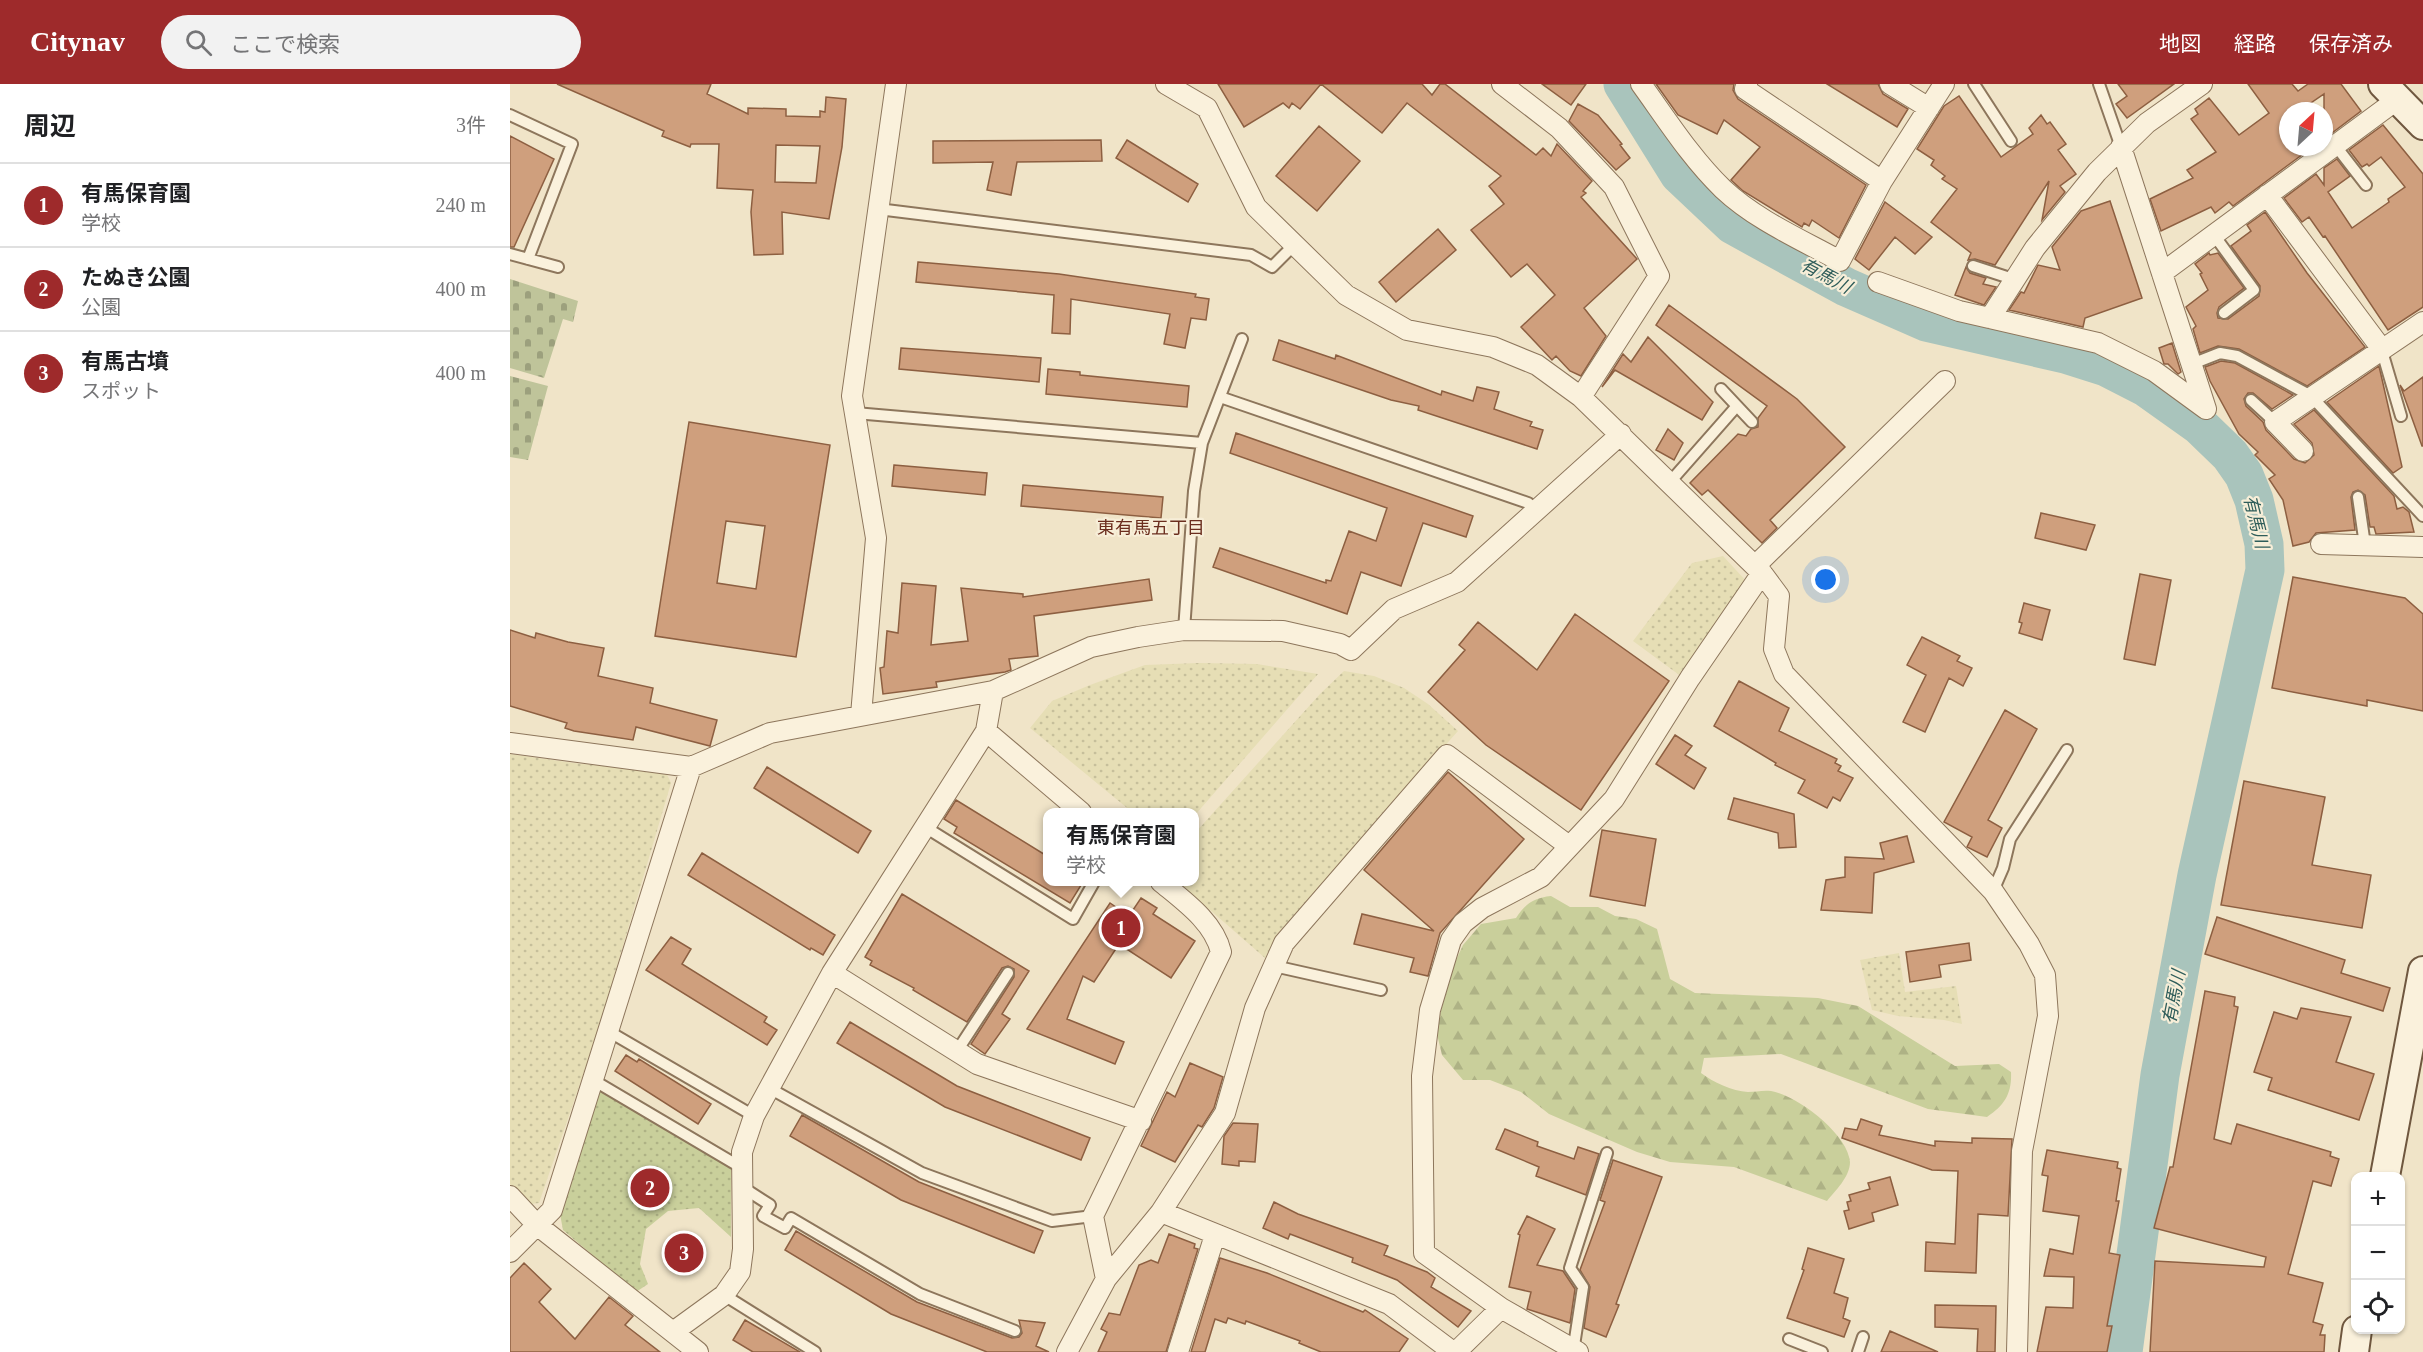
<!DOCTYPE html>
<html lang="ja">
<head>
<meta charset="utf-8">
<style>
	body { margin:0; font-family:"Times New Roman","Noto Sans JP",serif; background:#f2f2f2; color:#202124 }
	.controls { position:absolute; right:18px; bottom:18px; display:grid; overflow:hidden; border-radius:12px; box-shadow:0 2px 4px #0004 }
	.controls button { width:54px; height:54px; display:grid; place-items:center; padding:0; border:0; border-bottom:2px solid #e0e0e0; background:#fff; color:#202124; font:30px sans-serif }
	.compass { position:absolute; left:1769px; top:18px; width:54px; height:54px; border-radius:50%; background:#fff; box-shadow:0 2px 4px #0004; rotate:26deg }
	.you { position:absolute; left:1316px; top:496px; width:21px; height:21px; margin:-15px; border:4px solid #fff; border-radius:50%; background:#1a73e8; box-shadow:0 0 0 9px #1a73e833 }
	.badge { display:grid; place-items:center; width:39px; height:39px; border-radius:50%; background:#9e2a2b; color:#fff; font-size:20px; font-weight:700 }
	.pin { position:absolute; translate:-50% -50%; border:3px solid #fff; box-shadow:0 2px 6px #0006 }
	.popup { position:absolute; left:533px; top:724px; width:156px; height:78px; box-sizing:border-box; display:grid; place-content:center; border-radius:12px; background:#fff; filter:drop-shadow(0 2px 4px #0005); font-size:20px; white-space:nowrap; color:#757577 }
	.popup b { font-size:22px; color:#202124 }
	.popup::after { content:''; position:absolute; left:50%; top:100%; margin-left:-12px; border:12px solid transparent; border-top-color:#fff }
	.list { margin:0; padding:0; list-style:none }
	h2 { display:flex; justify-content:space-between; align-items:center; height:78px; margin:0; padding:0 24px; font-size:26px }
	h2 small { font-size:20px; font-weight:400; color:#757577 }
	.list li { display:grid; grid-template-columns:39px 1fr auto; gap:18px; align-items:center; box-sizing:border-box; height:84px; padding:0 24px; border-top:2px solid #e0e0e0 }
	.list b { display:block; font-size:22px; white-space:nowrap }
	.list p { margin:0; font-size:20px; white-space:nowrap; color:#757577 }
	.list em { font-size:20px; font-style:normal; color:#757577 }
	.icon { flex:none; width:33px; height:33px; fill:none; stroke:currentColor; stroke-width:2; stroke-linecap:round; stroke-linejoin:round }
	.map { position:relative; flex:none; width:1913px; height:1268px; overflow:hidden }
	header { display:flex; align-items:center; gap:36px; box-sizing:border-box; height:84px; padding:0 30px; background:#9e2a2b; color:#fff }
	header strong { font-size:28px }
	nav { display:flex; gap:33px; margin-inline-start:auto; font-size:21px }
	.search { width:420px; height:54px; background:#f2f2f2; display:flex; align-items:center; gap:15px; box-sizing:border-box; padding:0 21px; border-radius:33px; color:#757577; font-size:22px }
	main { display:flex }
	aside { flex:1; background:#fff }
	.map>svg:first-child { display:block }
	.farmland { fill:url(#farmland-dots) }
	.forest { fill:url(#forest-firs) }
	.cemetery { fill:url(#cemetery-stones) }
	.park { fill:url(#park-dots) }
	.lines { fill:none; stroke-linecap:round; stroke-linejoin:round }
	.river { stroke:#a9c4bc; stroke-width:39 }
	.building { fill:#cf9f7d; stroke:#8d5f41; stroke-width:1.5; fill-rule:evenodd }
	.lane-casing { stroke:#8d765c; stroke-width:14 }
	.street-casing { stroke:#8d765c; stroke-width:22 }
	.secondary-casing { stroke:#6f573f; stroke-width:32 }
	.lane { stroke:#faf1dc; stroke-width:10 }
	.street { stroke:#faf1dc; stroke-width:20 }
	.secondary { stroke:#faf1dc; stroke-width:28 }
	.labels { text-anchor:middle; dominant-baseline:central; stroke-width:4.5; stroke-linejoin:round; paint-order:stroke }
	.water-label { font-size:18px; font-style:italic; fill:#2f5d5a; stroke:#f7eed8 }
	.neighbourhood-label { font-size:18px; fill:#6b2e1e; stroke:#f7eed8 }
</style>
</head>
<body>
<header>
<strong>Citynav</strong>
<div class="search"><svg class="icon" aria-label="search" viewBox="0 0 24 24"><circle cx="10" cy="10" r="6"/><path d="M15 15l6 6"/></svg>ここで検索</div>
<nav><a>地図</a><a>経路</a><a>保存済み</a></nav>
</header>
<main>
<aside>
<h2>周辺<small>3件</small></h2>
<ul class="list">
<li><span class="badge">1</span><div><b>有馬保育園</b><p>学校</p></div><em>240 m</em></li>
<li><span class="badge">2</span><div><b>たぬき公園</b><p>公園</p></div><em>400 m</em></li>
<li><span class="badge">3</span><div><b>有馬古墳</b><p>スポット</p></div><em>400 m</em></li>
</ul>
</aside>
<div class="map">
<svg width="1913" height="1268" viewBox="0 0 1913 1268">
	<defs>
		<pattern id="farmland-dots" width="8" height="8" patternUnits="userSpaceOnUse" patternTransform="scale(1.5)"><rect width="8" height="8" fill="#e6deb5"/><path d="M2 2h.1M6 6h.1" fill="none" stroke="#c6bf9b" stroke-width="1.8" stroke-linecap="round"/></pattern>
		<pattern id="forest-firs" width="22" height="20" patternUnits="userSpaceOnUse" patternTransform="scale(1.5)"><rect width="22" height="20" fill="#c9cf9b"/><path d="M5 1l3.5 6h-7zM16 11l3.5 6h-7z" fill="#aeb285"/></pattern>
		<pattern id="cemetery-stones" width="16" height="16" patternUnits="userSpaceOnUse" patternTransform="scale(1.5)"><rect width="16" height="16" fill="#bfc49a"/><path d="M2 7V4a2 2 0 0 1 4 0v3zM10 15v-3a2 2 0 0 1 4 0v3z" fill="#9ca07d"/></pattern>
		<pattern id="park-dots" width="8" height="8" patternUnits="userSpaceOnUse" patternTransform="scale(1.5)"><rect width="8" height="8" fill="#c9cf9b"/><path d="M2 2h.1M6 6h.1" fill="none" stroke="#aeb285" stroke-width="1.8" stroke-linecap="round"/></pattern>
	</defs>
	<rect width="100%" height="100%" fill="#f0e4c8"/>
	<path class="farmland" d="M1213 472 1238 499 1172 593 1123 557 1182 479Z
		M689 579 747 580 808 590 685 731 684 728H622L520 644 542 617 580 601 635 581Z
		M834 587 864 592 894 604 918 620 948 647 769 848 755 874 668 798H684L685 749 810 610Z
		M0 670 71 680 154 684 161 699 87 950 29 1119 20 1120 0 1100Z
		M1389 869 1395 908 1446 902 1452 940 1434 936 1388 932 1362 926 1350 876Z"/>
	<path class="forest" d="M1041 812 1060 823H1088L1105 832 1126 835 1147 845 1160 895 1185 909 1308 914 1348 922 1445 982 1489 980 1501 988C1502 1009 1495 1021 1477 1033L1418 1025 1271 970 1194 974 1191 989C1203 998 1222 1007 1238 1008 1245 1008 1253 1006 1261 1007 1287 1011 1338 1050 1340 1078 1340 1093 1325 1107 1317 1117L1224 1083 1160 1078 1127 1068 1039 1030 1011 1008 980 996H953L932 971 926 946 942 885 953 861 971 840 1006 834C1016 819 1024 814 1041 812Z"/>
	<path class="cemetery" d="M0 195 68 217 63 238 53 235 34 294 0 284Z
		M0 292 38 302 18 376 0 373Z"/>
	<path class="park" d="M89 1004 221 1083V1153L189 1124 158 1127 136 1145 130 1180 138 1200 126 1208 53 1146 50 1130Z"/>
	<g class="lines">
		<path class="river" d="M1113 0 1169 90 1223 141 1336 203 1416 238 1555 270 1596 283 1637 304 1689 341 1720 371 1734 391 1744 416 1754 460 1755 486 1687 791 1650 991 1613 1268"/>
	</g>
	<path class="building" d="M47 0H201L197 10 238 30V24L276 25V32L310 33V27L315 28 316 13 336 15 332 63 319 135 272 128 273 170 244 171 241 128 243 106 207 104 209 60H181L180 63 152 52 154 47ZM266 61 310 62 306 99 265 98Z
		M708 0H811L790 25 782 19 779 24 773 19 734 43Z
		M811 0H912L922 11 930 0H935L1026 71 1033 64 1041 72 1047 60 1082 97 1073 107 1076 109 1071 113 1127 175 1074 224 1096 252 1071 292 1060 287 1046 272 1042 276 1011 243 1045 211 1017 180 1001 193 961 146 994 120 979 102 991 92 897 19 872 49Z
		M1032 0H1076L1061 21Z
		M1146 0H1224L1223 6 1228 15 1356 101 1329 154 1302 136 1299 142 1294 139 1292 143 1233 107 1221 96 1250 63 1214 36 1207 50 1168 31Z
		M1317 0H1368L1373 10 1398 25 1387 43Z
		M1608 0H1664L1617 34 1606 20 1617 12Z
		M1738 0H1782L1788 7 1798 0H1831L1851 27 1814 55V10L1798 21 1802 27H1778V63H1788L1793 70 1723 122 1719 118 1705 129 1701 123 1651 147 1640 115 1683 94 1677 86 1706 68 1681 35 1688 30 1685 25 1699 14 1729 51 1759 29Z
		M1449 12 1491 73 1523 50 1519 44 1531 31 1537 40 1540 38 1556 60 1548 66 1566 90 1550 102 1555 108 1532 136 1539 97 1485 181 1465 175 1458 176 1461 169 1421 138 1447 105 1432 95 1435 92 1421 81 1424 76 1407 65 1434 22Z
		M1068 20 1088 31 1112 60 1110 61 1120 74 1106 86 1059 37Z
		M1873 41 1913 90V223L1878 246 1815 152 1813 153 1799 133 1792 138 1774 114 1806 90 1814 101V84L1827 75 1840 92 1818 108 1842 144 1879 118 1878 115 1895 103 1871 73 1859 82 1857 80 1852 83 1839 66Z
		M809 42 850 77 807 127 766 92Z
		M0 52 44 75 4 163H0Z
		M591 56 592 77 507 78 501 111 477 106 483 78 423 79V57Z
		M617 56 688 100 678 118 606 74Z
		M1600 117 1632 214 1575 234 1573 243 1499 226 1511 208 1514 209 1528 181 1550 186 1542 163 1571 127Z
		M1375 118 1422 153 1405 170 1385 153 1359 186 1345 175Z
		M1755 128 1797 189 1855 263 1797 302 1729 265 1708 262 1690 269 1683 245 1686 242 1676 223 1698 206 1690 190 1692 189 1685 180 1699 169 1700 171 1708 169 1734 204 1709 223 1707 229 1708 234 1718 235 1749 212 1750 202 1721 162 1741 147 1737 141Z
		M928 145 946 166 886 218 869 198Z
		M408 178 549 190 686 210 685 213 699 215 696 236 681 234 675 264 654 260 660 230 561 215 560 250 542 249 544 211 406 198Z
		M1456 183 1460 189 1476 194 1473 200 1486 203 1474 221 1445 211Z
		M1159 221 1287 315 1335 363 1260 436 1267 444 1252 459 1198 406 1192 411 1180 399 1228 350 1236 352 1241 345 1248 343V334L1257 322 1146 241Z
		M1138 253 1203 318 1192 336 1105 286 1092 303 1113 270 1121 278Z
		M769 256 825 275 826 271 931 311 932 307 963 317 967 303 989 308 984 325 1022 338 1020 342 1033 346 1027 365 908 326 909 322 881 316 763 276Z
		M1662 259 1671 288 1668 290 1658 280H1654L1649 264Z
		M391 264 531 274 529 298 389 285Z
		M1711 277 1725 279 1783 311 1762 325 1743 309H1738L1734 315 1736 322 1753 338 1756 346 1784 375 1795 379 1804 371 1802 359 1784 340 1804 326 1884 412 1887 425 1893 423 1899 428 1904 448 1866 450 1864 443H1860L1855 411 1848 406 1843 408 1841 413 1845 446 1806 449 1799 458 1783 462 1773 416 1759 395 1765 391 1745 371 1748 368 1729 350 1700 297 1695 283Z
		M1869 282 1892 383 1883 389 1817 318Z
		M538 285 570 288V291L679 302 677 323 536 310Z
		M1913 293V362H1912L1890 301 1894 307Z
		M179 338 320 361 286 573 145 552ZM216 437 255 442 246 505 207 499Z
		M1158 345 1173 359 1164 376 1146 366Z
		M726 349 963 432 956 453 913 439 891 502 851 488 837 530 703 483 710 464 816 499V496L821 497 839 447 866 457 877 424 720 369Z
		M384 381 477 389 475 411 382 402Z
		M513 401 653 413 651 434 511 422Z
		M1531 429 1585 441 1576 466 1525 454Z
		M1630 490 1661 496 1645 581 1614 575Z
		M1783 493 1895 514 1913 530V627L1857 616V622L1762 604Z
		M639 495 642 516 524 532 528 572 499 575 501 586 495 588 426 598 427 603 373 610 370 584 374 583 377 547 388 549 392 499 426 502 421 561 458 557 451 504 513 510V513Z
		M1514 519 1540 526 1532 556 1509 549 1512 539 1509 538Z
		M1065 530 1159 597 1071 726 976 661 918 608 955 566 949 561 968 538 1027 586Z
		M0 546 25 554 26 549 58 558 94 564 88 592 143 604 140 619 207 636 200 662 126 643 123 656 64 647 55 644 57 639 0 622Z
		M1412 553 1450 572 1447 577 1462 584 1453 602 1439 594 1415 648 1393 638 1416 591 1397 581Z
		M1229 597 1279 624 1269 647 1327 675 1325 679 1331 682 1328 687 1343 694 1330 717 1323 713 1317 724 1288 709 1295 696 1265 681 1266 679 1204 642Z
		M1495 626 1527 645 1478 736 1492 744 1477 773 1457 763 1462 753 1434 738Z
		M1165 651 1182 662 1175 671 1196 684 1184 705 1146 680Z
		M257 683 361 747 348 769 244 704Z
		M938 688 1014 755 930 849 918 892 900 888 904 874 844 860 852 830 924 847 854 786Z
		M1734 697 1815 713 1802 781 1861 791 1852 844 1711 821Z
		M1224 714 1284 730 1286 763 1269 764 1268 749 1218 735Z
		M446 716 537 772V798H573L560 819 444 749 447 743 434 735Z
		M1092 746 1146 755 1135 822 1080 812Z
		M1397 752 1404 778 1364 789 1362 829 1311 826 1316 796 1335 793V773L1374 775 1370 759Z
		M192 769 325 851 313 871 301 864 300 866 178 791Z
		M392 810 519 887 492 930 500 935 475 970 461 960 504 893V885L498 882 492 884 457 938 403 906 404 904 360 881 362 877 355 873Z
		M631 814 647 824 643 830 685 857 661 894 609 860 584 898 573 892 557 935 614 958 605 980 517 945 600 819 619 832Z
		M1707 833 1835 876 1831 889 1880 904 1873 927 1695 870Z
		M161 853 181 865 172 880 257 933 254 938 267 946 257 961 136 886Z
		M1459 859 1461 876 1429 881 1431 893 1400 898 1396 868Z
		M1695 907 1725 913 1724 922 1728 923 1704 1055 1721 1060 1727 1040 1821 1068 1820 1072 1829 1075 1821 1102 1803 1097 1778 1190 1813 1199 1803 1238 1813 1241 1810 1251H1815L1814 1268H1640L1645 1177 1754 1183 1756 1173 1644 1144 1660 1083H1663Z
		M1791 924 1841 933 1826 978 1864 990 1849 1036 1758 1006 1762 994 1744 988 1764 928 1787 935Z
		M340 938 447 1002 580 1054 571 1076 435 1023 327 959Z
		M116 971 127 978 129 975 201 1020 188 1040 105 987Z
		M680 979 713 993 704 1024 692 1043 688 1041 665 1078 631 1062 657 1008 665 1013Z
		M292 1031 409 1098 533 1147 524 1169 391 1116 280 1052Z
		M1351 1035 1372 1042 1369 1051 1425 1062V1057L1462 1059V1054L1502 1055 1498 1132 1468 1130 1466 1189 1415 1187 1416 1158 1445 1160 1448 1087 1422 1086 1332 1054 1335 1044 1347 1046Z
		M723 1039 748 1040 745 1078 729 1077V1082L712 1080 714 1052Z
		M995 1045 1028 1058 1027 1062 1064 1075 1068 1063 1089 1070 1076 1111 1026 1092 1029 1083 986 1065Z
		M1537 1066 1608 1078 1607 1084 1611 1085 1606 1117H1609L1599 1169 1610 1171 1597 1242H1602L1597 1268H1527L1536 1223 1563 1224 1564 1193 1534 1192 1540 1165 1563 1170 1569 1132 1533 1127 1538 1092 1532 1091Z
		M1103 1076 1152 1093 1106 1220 1109 1221 1096 1253 1074 1244 1080 1203 1070 1186 1095 1118 1090 1116Z
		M1380 1093 1388 1121 1362 1129 1364 1137 1339 1145 1334 1127 1339 1126 1337 1118 1341 1117 1339 1111 1360 1105 1358 1099Z
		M764 1118 788 1130 878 1162 874 1171 917 1188 925 1194 921 1203 961 1227 948 1243 887 1196 842 1178 843 1174 780 1150 778 1155 753 1144Z
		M1017 1132 1045 1145 1027 1181 1053 1187 1065 1205 1060 1239 1017 1225 1021 1208 999 1203 1010 1151 1008 1150Z
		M286 1147 407 1218 502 1254 509 1253 512 1249 509 1236 535 1239 526 1262 539 1268H477L381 1230 275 1166Z
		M659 1150 685 1160 684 1164 688 1165 656 1268H588L597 1248 591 1245 599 1229 610 1231 629 1181 641 1176 648 1179Z
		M1298 1164 1334 1175 1324 1209 1338 1214 1333 1234 1340 1237 1334 1253 1277 1234 1294 1186 1292 1185Z
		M710 1174 757 1189 853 1228 855 1226 898 1255 889 1268H811L789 1259 790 1257 736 1237 735 1240 718 1234 716 1239 705 1235 695 1268H681Z
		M14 1179 41 1205 29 1218 65 1255 99 1213 123 1232 115 1241 150 1268H0V1194Z
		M1425 1221 1486 1222 1485 1268H1467L1468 1245 1425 1243Z
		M235 1236 290 1268H243L223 1256Z
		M1380 1247 1428 1268H1371Z"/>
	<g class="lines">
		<defs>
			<path id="lane" d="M1464 0 1501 57
				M1589 0 1611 63
				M0 31 62 60 18 175
				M1825 61 1856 101
				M368 125 741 171 762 183 784 161
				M1704 151 1744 206 1714 229
				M0 170 48 183
				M1463 182 1506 196
				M1871 264 1891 332
				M1682 280 1710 269 1727 272 1801 312 1913 432
				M1211 305 1242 338
				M710 313 1018 419 1028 427
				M1741 316 1765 338
				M345 329 692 359
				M1160 398 1226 323
				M1848 413 1855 461
				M674 546 684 407 692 359 732 255
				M415 743 563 835 584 798
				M1483 807 1493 784 1500 755 1557 666
				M764 882 871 906
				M98 947 244 1032
				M447 967 498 889
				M83 996 232 1084
				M259 1004 412 1089 542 1137 583 1132
				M232 1103 260 1121 253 1132 275 1144 281 1134 410 1210 505 1247
				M214 1211 305 1268
				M1279 1255 1312 1268
				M1063 1268 1073 1203 1060 1184 1097 1069
				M1348 1268 1353 1253"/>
			<path id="street" d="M656 0 697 24 746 123 836 211 897 246 983 263 1027 281 1071 313 1252 489 1269 512 1264 565 1274 590 1483 807 1519 860 1535 891 1538 932 1512 1067 1507 1268
				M992 0 1049 44 1104 103 1149 192 1071 313
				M1131 0C1157 36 1181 74 1213 105 1246 136 1290 155 1330 177L1372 97 1434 0
				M1237 0 1235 5 1372 97
				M1380 0 1419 24
				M1611 63 1696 325
				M1757 111 1871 264
				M1652 189 1888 15
				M1368 198 1449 227 1588 259 1644 287 1696 325
				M1480 234 1525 164 1587 88 1637 39 1692 0
				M1793 367 1765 338 1913 238
				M1811 460 1913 463
				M1245 482 1435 297
				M351 631 366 454 342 312 386 0
				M476 647 571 728
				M0 659 181 683 260 649 483 607 581 563 628 553 674 546 773 547 830 560 841 566 884 525 947 498 1111 350
				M322 889 467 980 631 1037
				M0 1112 27 1141 188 1268
				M651 1128 715 1029 745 924 774 859 937 671 1059 762
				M0 1168 42 1126 181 683
				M596 1195 583 1132 711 868C704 838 674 817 651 798
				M991 1224 914 1169 912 992 920 926 941 856 953 839 972 824 1031 793 1104 715 1180 594 1252 489
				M163 1248 214 1211 230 1188 233 1165 232 1068 244 1032 322 889 476 647 483 607
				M557 1268 596 1195 651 1128 879 1220 943 1268
				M668 1268 705 1151
				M946 1268 991 1224 1068 1268"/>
			<path id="secondary" d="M1873 0 1913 41
				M1875 1092 1913 887
				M1844 1268 1847 1246"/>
		</defs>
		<use href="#lane" class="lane-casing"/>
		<use href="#street" class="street-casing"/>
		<use href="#secondary" class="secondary-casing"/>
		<use href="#lane" class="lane"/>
		<use href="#street" class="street"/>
		<use href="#secondary" class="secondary"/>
	</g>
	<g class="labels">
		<g class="water-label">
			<text transform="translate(1316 192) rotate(28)">有馬川</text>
			<text transform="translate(1746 438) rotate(76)">有馬川</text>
			<text transform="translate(1664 913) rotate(-79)">有馬川</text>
		</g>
		<g class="neighbourhood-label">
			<text x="641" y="444">東有馬五丁目</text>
		</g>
	</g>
</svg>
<div class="controls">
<button>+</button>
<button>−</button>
<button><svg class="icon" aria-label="locate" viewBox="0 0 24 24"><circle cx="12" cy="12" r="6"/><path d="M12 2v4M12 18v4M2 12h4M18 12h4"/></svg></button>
</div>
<svg class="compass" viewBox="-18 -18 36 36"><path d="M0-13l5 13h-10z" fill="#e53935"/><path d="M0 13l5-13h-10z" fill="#757577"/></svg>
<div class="you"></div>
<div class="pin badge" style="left:611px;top:844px">1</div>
<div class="popup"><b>有馬保育園</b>学校</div>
<div class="pin badge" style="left:140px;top:1104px">2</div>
<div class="pin badge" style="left:174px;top:1169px">3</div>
</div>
</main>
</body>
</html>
